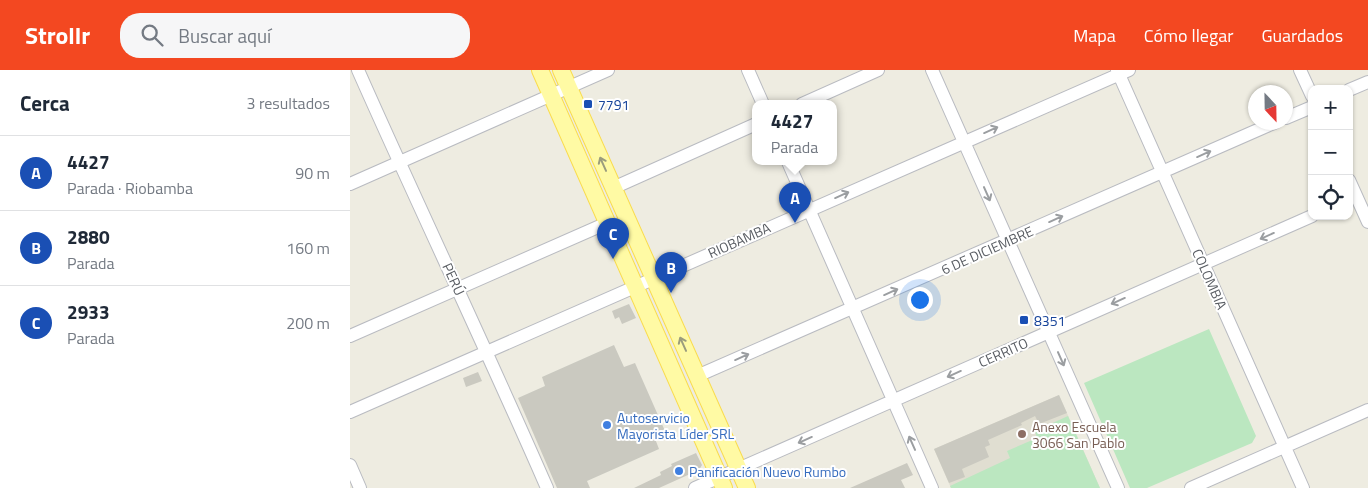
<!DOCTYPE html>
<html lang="es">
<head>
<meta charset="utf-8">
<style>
	body { margin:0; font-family:"Titillium Web",sans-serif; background:#f6f6f7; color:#1f2937 }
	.controls { position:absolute; right:15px; top:15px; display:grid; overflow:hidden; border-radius:10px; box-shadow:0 1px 4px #0004 }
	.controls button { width:45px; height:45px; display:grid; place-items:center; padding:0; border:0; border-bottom:1px solid #e0e1e3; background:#fff; color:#1f2937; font:25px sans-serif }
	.compass { position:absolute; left:898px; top:15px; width:45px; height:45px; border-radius:50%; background:#fff; box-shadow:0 1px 4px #0004; rotate:158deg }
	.you { position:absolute; left:569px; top:229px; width:18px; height:18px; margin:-12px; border:4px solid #fff; border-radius:50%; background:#1a73e8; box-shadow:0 0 0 8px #1a73e833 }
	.badge { display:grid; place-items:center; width:32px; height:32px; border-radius:50%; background:#f34821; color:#fff; font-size:16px; font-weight:700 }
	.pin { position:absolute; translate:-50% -41px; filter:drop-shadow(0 1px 2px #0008) }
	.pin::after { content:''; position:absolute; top:26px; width:18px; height:15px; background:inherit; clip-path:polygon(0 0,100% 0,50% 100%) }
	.popup { position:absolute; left:402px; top:30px; width:85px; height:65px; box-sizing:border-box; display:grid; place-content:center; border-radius:10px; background:#fff; filter:drop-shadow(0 1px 4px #0005); font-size:16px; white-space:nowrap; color:#747a83 }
	.popup b { font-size:19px; color:#1f2937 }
	.popup::after { content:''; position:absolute; left:50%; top:100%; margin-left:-10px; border:10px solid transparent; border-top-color:#fff }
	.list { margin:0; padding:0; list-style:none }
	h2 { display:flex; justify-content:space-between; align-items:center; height:65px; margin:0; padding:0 20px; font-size:21px }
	h2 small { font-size:16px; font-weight:400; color:#747a83 }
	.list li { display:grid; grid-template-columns:32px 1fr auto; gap:15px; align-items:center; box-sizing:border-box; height:75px; padding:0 20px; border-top:1px solid #e0e1e3 }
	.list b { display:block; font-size:19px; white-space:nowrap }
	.list p { margin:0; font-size:16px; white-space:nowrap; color:#747a83 }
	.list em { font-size:16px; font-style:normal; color:#747a83 }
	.icon { flex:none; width:28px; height:28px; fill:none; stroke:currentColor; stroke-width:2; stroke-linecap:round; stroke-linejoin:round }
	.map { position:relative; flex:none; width:1018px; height:418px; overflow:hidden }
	header { display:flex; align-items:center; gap:30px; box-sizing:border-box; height:70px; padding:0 25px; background:#f34821; color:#fff }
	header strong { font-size:24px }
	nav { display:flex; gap:28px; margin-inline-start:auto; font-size:18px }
	.search { width:350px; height:45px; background:#f6f6f7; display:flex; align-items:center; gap:12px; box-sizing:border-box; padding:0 18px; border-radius:20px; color:#747a83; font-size:19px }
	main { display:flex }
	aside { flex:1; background:#fff }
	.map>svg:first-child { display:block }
	.education { fill:#e0ded1 }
	.green { fill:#bbe7c0 }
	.building { fill:#cac9c0 }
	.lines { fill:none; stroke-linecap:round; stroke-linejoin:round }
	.minor-casing { stroke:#b9bbc1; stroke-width:14 }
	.major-casing { stroke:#fadc4e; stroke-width:18 }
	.minor { stroke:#fff; stroke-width:12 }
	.major { stroke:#fffaa4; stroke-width:16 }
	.oneway { stroke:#9b9ea1 }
	.oneway2 { stroke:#9b9c7d }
	.transit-dot { fill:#1a4fb4; stroke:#fff; stroke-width:2 }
	.shop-dot { fill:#3f7fe0; stroke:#fff; stroke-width:2 }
	.education-dot { fill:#8d6e63; stroke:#fff; stroke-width:2 }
	.labels { text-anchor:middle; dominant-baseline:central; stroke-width:4; stroke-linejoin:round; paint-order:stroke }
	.transit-label { font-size:14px; fill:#164399; stroke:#fff; text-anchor:start }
	.street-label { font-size:14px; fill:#595d63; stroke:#fff }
	.shop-label { font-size:14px; fill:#366cbe; stroke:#fff; text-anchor:start }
	.education-label { font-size:14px; fill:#785e54; stroke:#fff; text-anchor:start }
</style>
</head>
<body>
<header>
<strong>Strollr</strong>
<div class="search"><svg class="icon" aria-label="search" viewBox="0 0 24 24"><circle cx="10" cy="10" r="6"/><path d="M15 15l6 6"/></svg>Buscar aquí</div>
<nav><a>Mapa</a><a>Cómo llegar</a><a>Guardados</a></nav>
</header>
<main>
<aside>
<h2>Cerca<small>3 resultados</small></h2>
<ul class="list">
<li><span class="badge" style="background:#1a4fb4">A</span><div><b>4427</b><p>Parada · Riobamba</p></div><em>90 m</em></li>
<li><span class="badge" style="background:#1a4fb4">B</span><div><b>2880</b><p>Parada</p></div><em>160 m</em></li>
<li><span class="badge" style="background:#1a4fb4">C</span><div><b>2933</b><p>Parada</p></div><em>200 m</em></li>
</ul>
</aside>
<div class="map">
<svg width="1018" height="418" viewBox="0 0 1018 418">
	<rect width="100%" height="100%" fill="#eeece1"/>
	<path class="education" d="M709 325 750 418H601L584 379Z"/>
	<path class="green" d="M859 259 906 366 902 373 797 418H780L734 313Z
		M718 346 750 418H601L600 416 660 388 657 381 687 368 685 361Z"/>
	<path class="building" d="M279 234 286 248 272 254 269 247 265 249 262 241Z
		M264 275 274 297 285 293 315 361 304 366 309 379 237 411 240 418H207L168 328 195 316 192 307Z
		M128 302 132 311 116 317 113 308Z
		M709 325 717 343 689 354 685 346 671 353 672 355 638 370 640 375 635 377 639 387 612 399 615 407 599 413 584 379Z
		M346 383 352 395 349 400 309 418H284L311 405 310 402 322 396 321 394Z
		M557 393 563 405 551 410 555 418H500Z"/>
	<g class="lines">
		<defs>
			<path id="minor" d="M8 0C70 140 136 278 197 418
				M398 0 413 34
				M582 0 768 418
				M767 0 953 418
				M950 0 962 26
				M999 20 1018 12
				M452 34 528 0
				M936 48 962 37
				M438 92 582 418
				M999 110 1018 152
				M0 114 258 0
				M263 118 406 54
				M0 266 257 153
				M347 306 926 52
				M0 342 779 0
				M0 395 10 418
				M345 418 962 146
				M841 418 1018 340"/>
			<path id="major" d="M190 0 374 418
				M211 0 397 418"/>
		</defs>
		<use href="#minor" class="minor-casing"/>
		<use href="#major" class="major-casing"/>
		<use href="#minor" class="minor"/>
		<use href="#major" class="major"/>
	</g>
	<defs><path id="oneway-shaft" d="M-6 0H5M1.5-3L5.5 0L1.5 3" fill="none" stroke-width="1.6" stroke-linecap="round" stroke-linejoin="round" transform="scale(1.25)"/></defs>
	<g class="oneway">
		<use href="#oneway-shaft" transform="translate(641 60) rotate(-24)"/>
		<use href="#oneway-shaft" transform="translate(854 84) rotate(-24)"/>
		<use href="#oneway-shaft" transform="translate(637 124) rotate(66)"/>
		<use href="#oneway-shaft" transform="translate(492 125) rotate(-24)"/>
		<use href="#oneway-shaft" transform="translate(706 149) rotate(-24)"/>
		<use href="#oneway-shaft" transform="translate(917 166) rotate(156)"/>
		<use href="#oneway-shaft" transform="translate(541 222) rotate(-24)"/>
		<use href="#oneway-shaft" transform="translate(768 231) rotate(156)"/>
		<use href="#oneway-shaft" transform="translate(392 287) rotate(-24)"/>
		<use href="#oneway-shaft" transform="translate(711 289) rotate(66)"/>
		<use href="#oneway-shaft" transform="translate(604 304) rotate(156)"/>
		<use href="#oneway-shaft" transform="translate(455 370) rotate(156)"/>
		<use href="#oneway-shaft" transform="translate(562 373) rotate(-114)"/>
	</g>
	<g class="oneway2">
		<use href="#oneway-shaft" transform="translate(253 94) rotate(-114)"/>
		<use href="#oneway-shaft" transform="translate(333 274) rotate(-114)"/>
	</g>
	<g class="transit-dot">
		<rect x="233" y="29" width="10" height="10" rx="2.5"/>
		<rect x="669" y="245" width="10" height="10" rx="2.5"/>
	</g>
	<g class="shop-dot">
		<circle cx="257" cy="355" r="5"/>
		<circle cx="329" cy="401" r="5"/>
	</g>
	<circle class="education-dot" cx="672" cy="364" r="5"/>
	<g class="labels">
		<g class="transit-label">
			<text x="248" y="34">7791</text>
			<text x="684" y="250">8351</text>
		</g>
		<g class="street-label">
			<text transform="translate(389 170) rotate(-24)">RIOBAMBA</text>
			<text transform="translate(637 180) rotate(-24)">6 DE DICIEMBRE</text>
			<text transform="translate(104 209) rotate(65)">PERÚ</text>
			<text transform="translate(860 209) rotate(66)">COLOMBIA</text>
			<text transform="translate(653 282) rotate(-24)">CERRITO</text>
		</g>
		<g class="shop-label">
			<text x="267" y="347">Autoservicio<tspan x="267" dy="16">Mayorista Líder SRL</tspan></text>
			<text x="339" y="401">Panificación Nuevo Rumbo</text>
		</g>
		<g class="education-label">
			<text x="682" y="356">Anexo Escuela<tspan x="682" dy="16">3066 San Pablo</tspan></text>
		</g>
	</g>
</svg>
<div class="controls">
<button>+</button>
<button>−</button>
<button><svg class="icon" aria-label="locate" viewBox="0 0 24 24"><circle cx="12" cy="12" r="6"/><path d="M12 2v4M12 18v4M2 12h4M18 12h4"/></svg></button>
</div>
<svg class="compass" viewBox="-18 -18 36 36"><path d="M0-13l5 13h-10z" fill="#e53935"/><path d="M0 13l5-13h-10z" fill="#747a83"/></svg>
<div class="you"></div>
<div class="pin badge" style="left:445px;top:153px;background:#1a4fb4">A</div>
<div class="popup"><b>4427</b>Parada</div>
<div class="pin badge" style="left:321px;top:223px;background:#1a4fb4">B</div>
<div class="pin badge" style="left:263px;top:189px;background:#1a4fb4">C</div>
</div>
</main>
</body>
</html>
